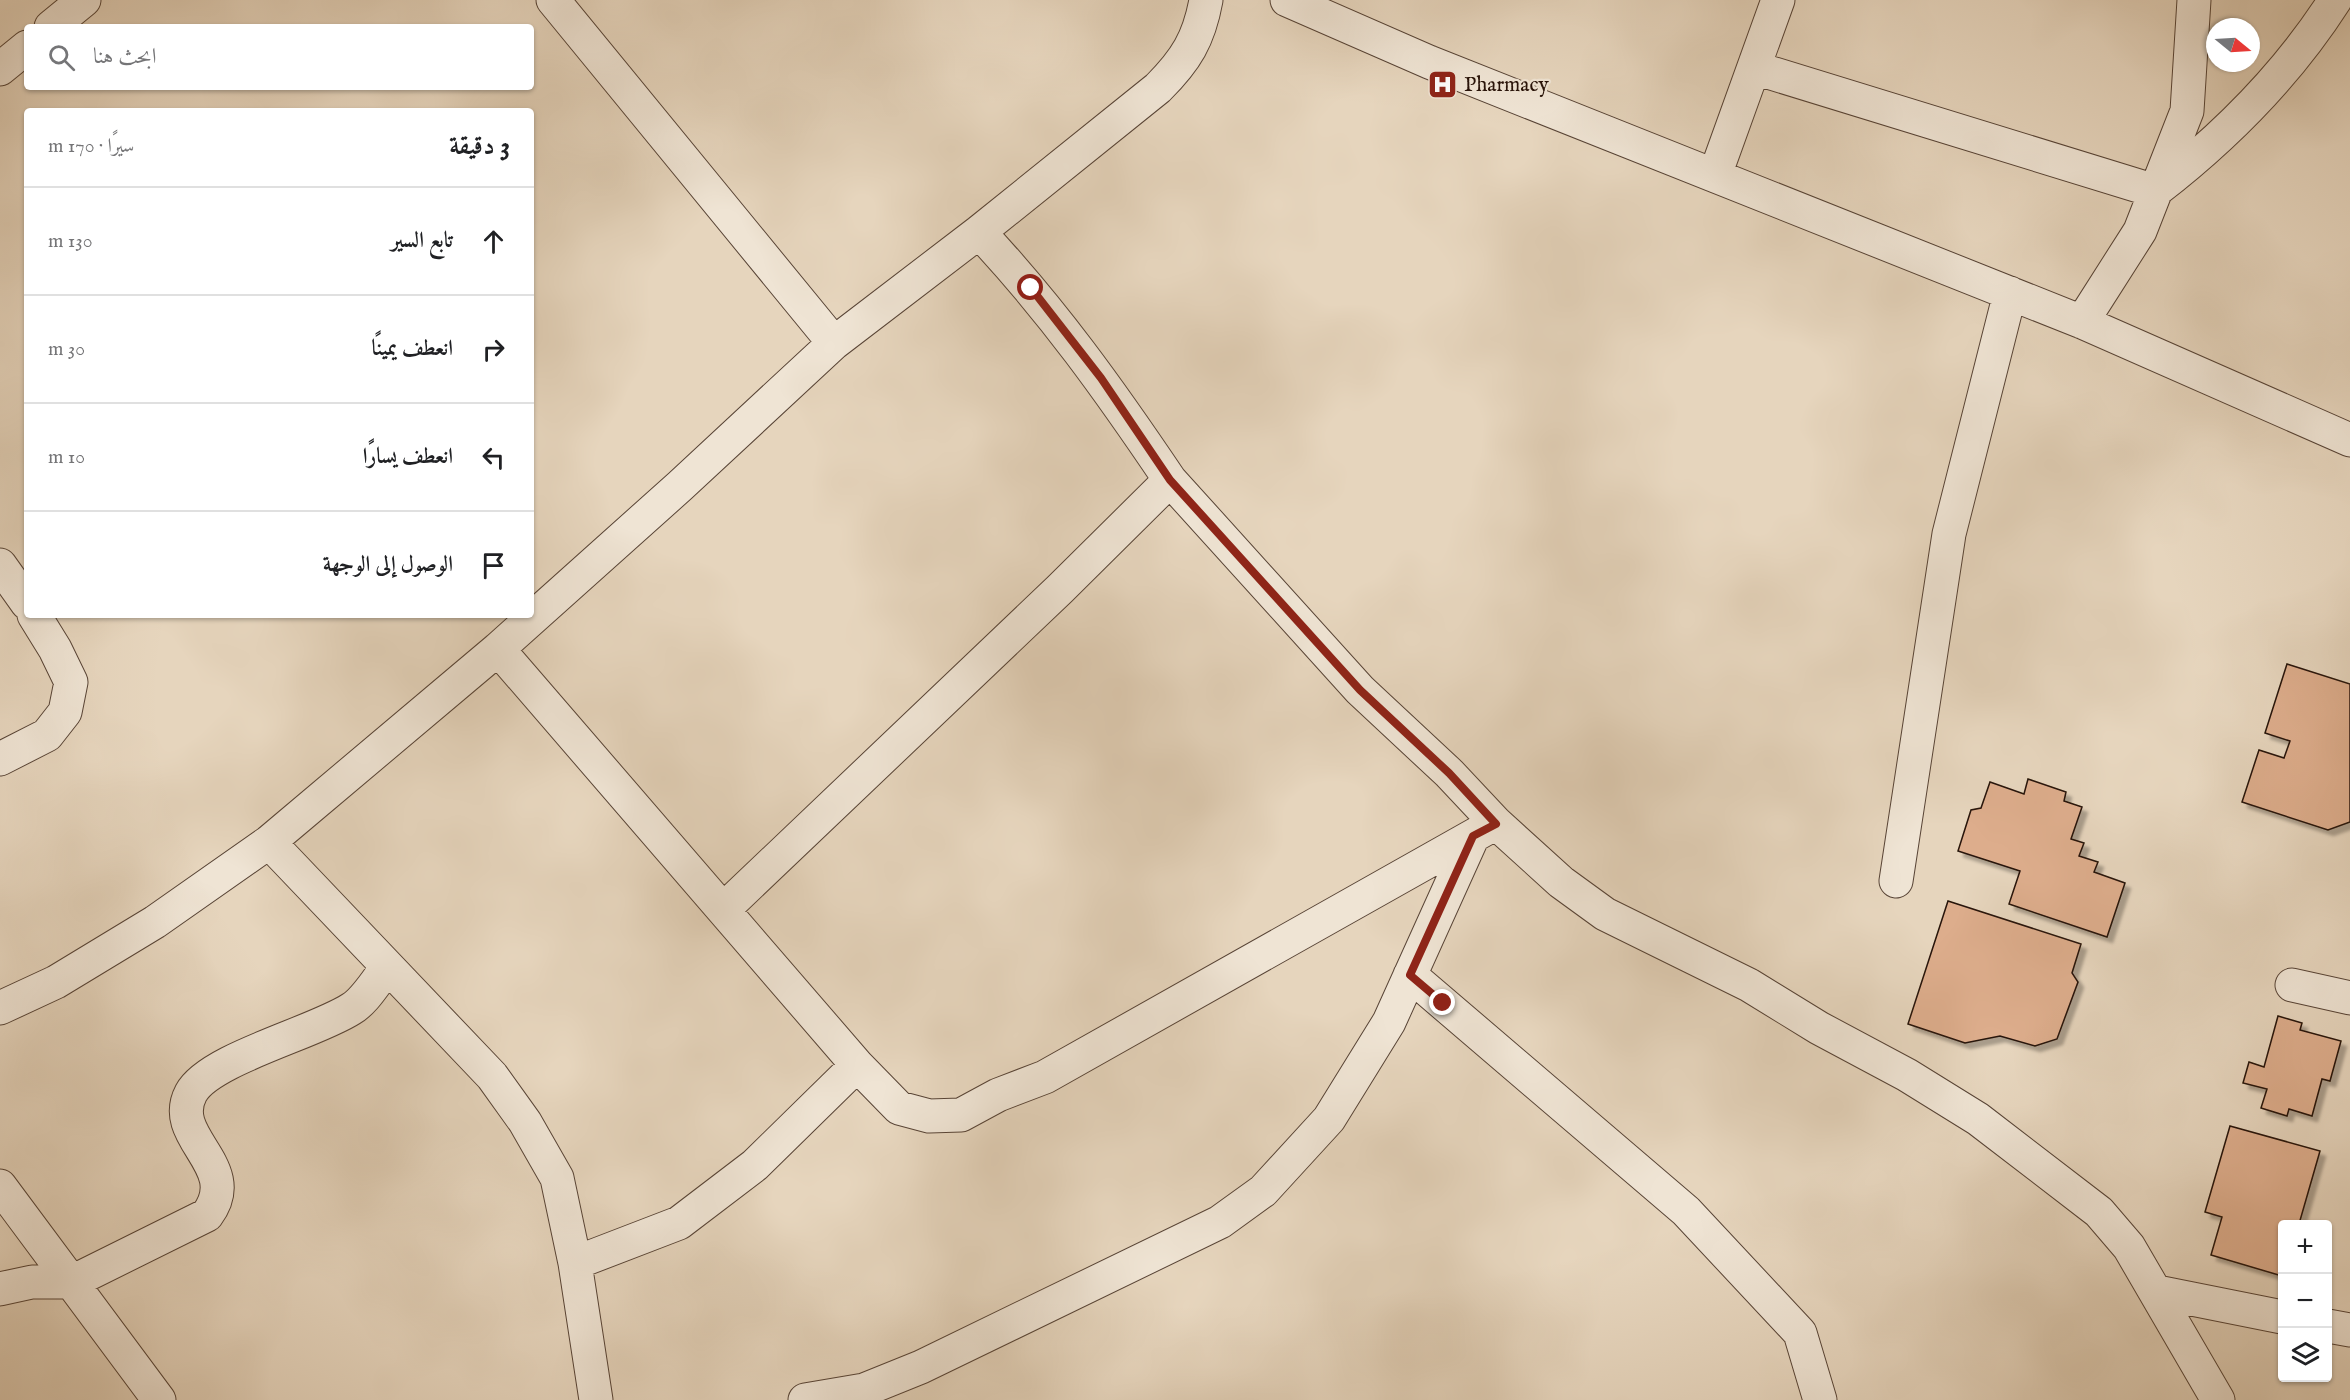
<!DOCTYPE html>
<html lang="ar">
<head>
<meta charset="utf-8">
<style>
	body { margin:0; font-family:"IM FELL English",Amiri,serif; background:#f6f6f6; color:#202124; direction:rtl }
	.controls { position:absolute; right:18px; bottom:18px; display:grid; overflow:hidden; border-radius:6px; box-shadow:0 2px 4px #0004 }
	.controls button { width:54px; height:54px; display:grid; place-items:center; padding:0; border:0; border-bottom:2px solid #e0e0e0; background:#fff; color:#202124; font:30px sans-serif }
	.compass { position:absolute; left:2206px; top:18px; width:54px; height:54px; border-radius:50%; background:#fff; box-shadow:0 2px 4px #0004; rotate:108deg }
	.stop { position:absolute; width:18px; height:18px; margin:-14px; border:4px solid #8f2418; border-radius:50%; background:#fff }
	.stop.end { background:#8f2418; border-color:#fff; box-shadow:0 2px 6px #0008 }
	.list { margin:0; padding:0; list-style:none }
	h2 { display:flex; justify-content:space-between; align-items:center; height:78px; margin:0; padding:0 24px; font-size:26px }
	h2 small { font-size:20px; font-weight:400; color:#757577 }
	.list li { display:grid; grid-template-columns:39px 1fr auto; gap:18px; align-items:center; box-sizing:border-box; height:108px; padding:0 24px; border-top:2px solid #e0e0e0 }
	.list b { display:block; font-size:22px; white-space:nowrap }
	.list em { font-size:20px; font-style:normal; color:#757577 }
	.icon { flex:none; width:33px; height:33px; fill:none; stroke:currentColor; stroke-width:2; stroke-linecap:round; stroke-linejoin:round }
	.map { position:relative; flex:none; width:2350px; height:1400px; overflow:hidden; direction:ltr }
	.search { position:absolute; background:#fff; box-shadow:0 2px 4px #0004; left:24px; top:24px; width:510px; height:66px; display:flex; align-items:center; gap:15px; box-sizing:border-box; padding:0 21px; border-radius:6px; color:#757577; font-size:22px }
	.panel { position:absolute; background:#fff; box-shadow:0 2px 4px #0004; left:24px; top:108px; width:510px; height:510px; border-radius:6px; direction:rtl }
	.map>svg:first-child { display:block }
	.building { fill:#ddad8c; stroke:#281309; stroke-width:1.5; filter:url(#shadow) }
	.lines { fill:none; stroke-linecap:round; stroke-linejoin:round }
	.street-casing { stroke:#584436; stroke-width:35 }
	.street { stroke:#efe4d4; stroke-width:33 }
	.route { stroke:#8f2418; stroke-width:8 }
	.labels { text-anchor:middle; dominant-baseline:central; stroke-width:4.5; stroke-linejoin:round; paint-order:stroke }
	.poi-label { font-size:21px; fill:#281309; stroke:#efe4d4; text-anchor:start }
</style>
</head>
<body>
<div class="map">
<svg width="2350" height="1400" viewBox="0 0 2350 1400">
	<defs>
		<filter id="shadow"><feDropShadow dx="5.5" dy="5.5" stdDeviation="1.5" flood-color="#0004"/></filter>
	</defs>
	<rect width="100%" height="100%" fill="#e6d5bd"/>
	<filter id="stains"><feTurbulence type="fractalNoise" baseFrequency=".00333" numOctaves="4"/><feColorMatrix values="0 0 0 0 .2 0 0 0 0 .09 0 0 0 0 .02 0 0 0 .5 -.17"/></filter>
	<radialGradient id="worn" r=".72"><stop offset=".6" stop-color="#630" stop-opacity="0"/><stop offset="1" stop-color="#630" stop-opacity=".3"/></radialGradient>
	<path class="building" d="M2287 664 2350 684V822L2328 830 2242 802 2259 750 2284 758 2290 741 2265 733Z
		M2028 779 2066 792 2064 801 2082 807 2071 839 2084 843 2079 856 2098 862 2094 872 2125 883 2107 937 2009 904 2020 871 1958 851 1971 810 1981 808 1990 782 2024 794Z
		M1948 901 2081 944 2072 973 2078 982 2057 1039 2035 1046 2000 1036 1965 1043 1908 1024Z
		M2278 1016 2302 1023 2300 1030 2341 1041 2330 1081 2322 1079 2312 1116 2289 1109 2287 1116 2261 1108 2267 1089 2243 1083 2249 1062 2264 1067Z
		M2230 1126 2320 1151 2299 1224H2282V1276L2211 1255 2222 1217 2205 1212Z"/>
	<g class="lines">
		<defs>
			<path id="street" d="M553 0 834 343
				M1287 0 1429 62 2082 322 2350 440
				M51 27 84 0
				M1755 68 2155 191C2225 137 2287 75 2335 0
				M0 69 27 47
				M1715 175 1778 0
				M2082 322 2140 231 2187 111 2194 0
				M1170 480 1360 690 1449 773 1496 823 1561 882 1605 914 1749 985 1819 1028 1907 1075 1978 1119 2099 1212 2129 1247 2218 1400
				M0 565 27 603
				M498 649 857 1065 899 1108 929 1116 961 1115 998 1095 1045 1077 1496 823
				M0 759 47 735 65 712 71 682 55 649 34 615
				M269 842 492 1076 525 1122 557 1178 575 1263 596 1400
				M1896 881 1949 534 2010 293
				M724 909 1060 589 1170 480C1110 391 1053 311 979 232
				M1410 975 1686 1211 1800 1333 1820 1400
				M2292 985 2350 998
				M0 1008 56 982 155 922 269 842 498 649 680 486 834 343 979 232 1158 88C1186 60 1199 39 1206 0
				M0 1186 159 1400
				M575 1263 679 1223 755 1165 857 1065
				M0 1289 32 1282H72L207 1215C244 1166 167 1138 191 1093 209 1059 314 1033 351 1009 365 1001 376 981 387 968
				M2157 1292 2282 1317
				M2328 1326 2350 1330
				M805 1400 864 1390 921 1367 1220 1222 1263 1191 1329 1119 1389 1022 1473 836"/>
		</defs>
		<use href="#street" class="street-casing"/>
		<use href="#street" class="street"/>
	</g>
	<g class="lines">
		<path class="route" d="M1031 288 1101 378 1170 480 1360 690 1449 773 1496 824 1473 836 1410 975 1443 1003"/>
	</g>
	<defs>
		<symbol id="hospital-square" viewBox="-11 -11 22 22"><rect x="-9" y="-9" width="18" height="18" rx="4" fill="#8f2418" stroke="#efe4d4"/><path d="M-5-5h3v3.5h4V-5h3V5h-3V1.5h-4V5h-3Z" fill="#fff"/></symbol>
	</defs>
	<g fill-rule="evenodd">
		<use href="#hospital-square" x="1426" y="68" width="33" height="33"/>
	</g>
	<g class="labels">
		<g class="poi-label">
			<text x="1464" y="85">Pharmacy</text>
		</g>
	</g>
	<rect width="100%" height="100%" filter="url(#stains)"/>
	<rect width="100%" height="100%" fill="url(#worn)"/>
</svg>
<div class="controls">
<button>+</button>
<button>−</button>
<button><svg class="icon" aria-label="layers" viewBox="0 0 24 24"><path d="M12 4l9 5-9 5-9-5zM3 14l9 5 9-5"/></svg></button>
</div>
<svg class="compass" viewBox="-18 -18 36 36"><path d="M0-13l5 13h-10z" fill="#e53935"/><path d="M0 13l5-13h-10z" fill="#757577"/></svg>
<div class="stop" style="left:1031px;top:288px"></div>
<div class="stop end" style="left:1443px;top:1003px"></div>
<div class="search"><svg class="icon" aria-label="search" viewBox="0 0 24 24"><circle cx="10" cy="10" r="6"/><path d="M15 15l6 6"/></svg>ابحث هنا</div>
<section class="panel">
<h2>3 دقيقة<small>سيرًا · 170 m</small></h2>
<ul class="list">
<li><svg class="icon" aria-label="ahead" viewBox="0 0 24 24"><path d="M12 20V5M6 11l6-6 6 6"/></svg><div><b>تابع السير</b></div><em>130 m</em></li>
<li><svg class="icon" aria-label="right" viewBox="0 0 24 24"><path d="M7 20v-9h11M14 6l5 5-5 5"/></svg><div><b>انعطف يمينًا</b></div><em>30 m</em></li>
<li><svg class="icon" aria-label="left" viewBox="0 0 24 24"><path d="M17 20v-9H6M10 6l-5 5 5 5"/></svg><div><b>انعطف يسارًا</b></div><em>10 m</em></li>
<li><svg class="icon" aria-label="arrive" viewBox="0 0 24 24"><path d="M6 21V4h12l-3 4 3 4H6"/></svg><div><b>الوصول إلى الوجهة</b></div></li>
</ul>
</section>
</div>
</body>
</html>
